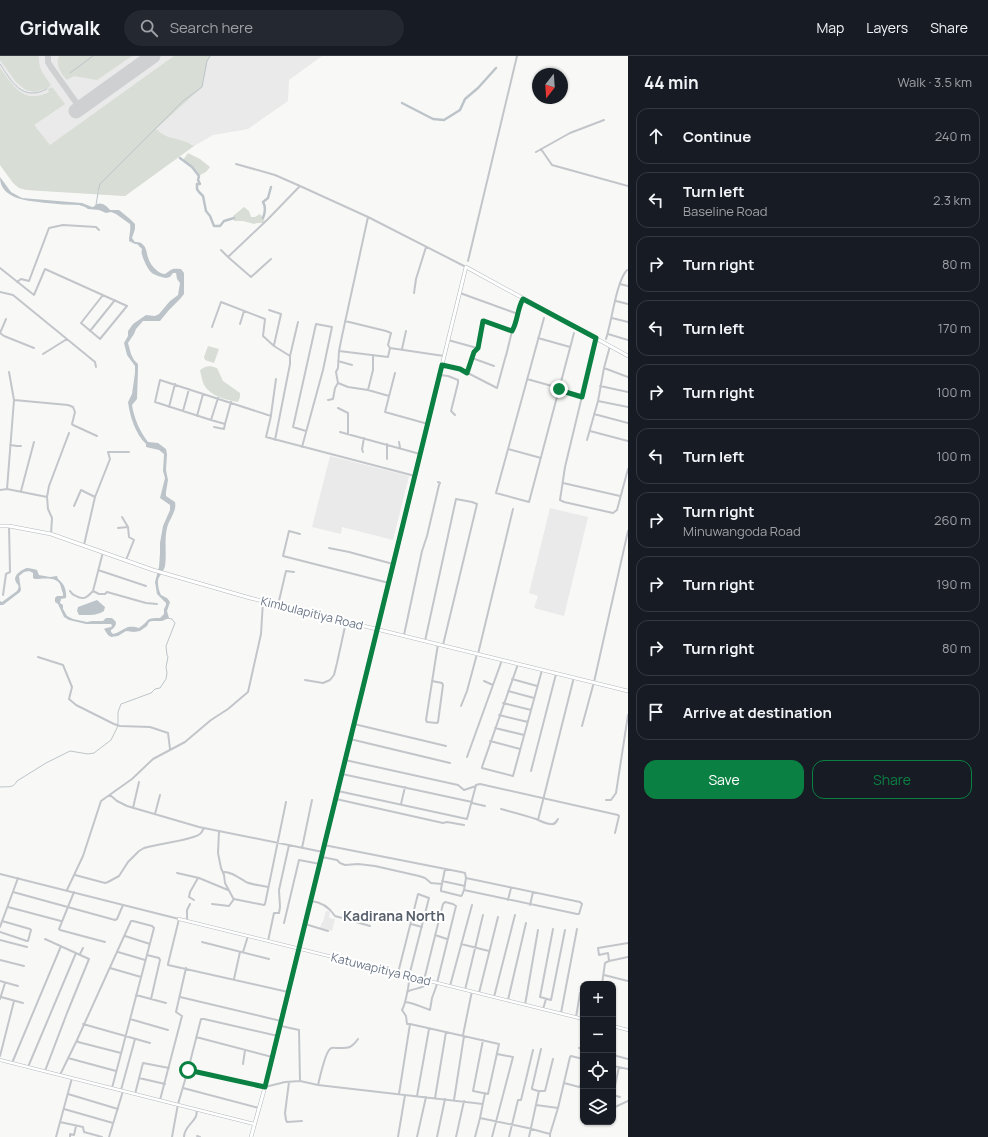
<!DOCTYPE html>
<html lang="en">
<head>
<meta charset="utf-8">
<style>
	body { margin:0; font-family:Manrope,sans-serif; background:#242831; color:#f1f3f6 }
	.controls { position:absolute; right:12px; bottom:12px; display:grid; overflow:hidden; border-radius:8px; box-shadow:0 1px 3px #0004 }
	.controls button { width:36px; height:36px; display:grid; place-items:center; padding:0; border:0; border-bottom:1px solid #363941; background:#171b24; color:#f1f3f6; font:20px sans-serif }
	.compass { position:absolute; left:532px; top:12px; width:36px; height:36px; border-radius:50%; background:#171b24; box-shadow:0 1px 3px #0004; rotate:197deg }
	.stop { position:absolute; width:12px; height:12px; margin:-9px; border:3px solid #0b8043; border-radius:50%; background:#fff }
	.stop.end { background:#0b8043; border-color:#fff; box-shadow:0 1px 4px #0008 }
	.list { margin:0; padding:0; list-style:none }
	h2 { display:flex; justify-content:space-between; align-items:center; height:52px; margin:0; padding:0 16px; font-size:17px }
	h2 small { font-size:13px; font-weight:400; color:#9ea1a6 }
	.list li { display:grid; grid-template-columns:26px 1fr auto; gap:12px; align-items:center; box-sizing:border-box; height:56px; margin:0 8px 8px; padding:0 8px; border:1px solid #363941; border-radius:12px }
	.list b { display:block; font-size:15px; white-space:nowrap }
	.list p { margin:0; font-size:13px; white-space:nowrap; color:#9ea1a6 }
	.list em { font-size:13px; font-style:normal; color:#9ea1a6 }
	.actions { display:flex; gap:8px; padding:12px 16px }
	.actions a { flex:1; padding:9px 0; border:1px solid #0b8043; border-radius:12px; text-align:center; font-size:14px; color:#0b8043 }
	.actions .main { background:#0b8043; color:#fff }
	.icon { flex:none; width:22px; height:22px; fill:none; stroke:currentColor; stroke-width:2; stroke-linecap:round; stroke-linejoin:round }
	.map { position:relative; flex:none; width:628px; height:1081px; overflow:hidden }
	header { display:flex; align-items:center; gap:24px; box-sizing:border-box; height:56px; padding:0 20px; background:#171b24; border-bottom:1px solid #363941 }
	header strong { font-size:19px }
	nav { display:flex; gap:22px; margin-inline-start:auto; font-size:14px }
	.search { width:280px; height:36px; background:#242831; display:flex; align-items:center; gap:10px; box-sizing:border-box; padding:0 14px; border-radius:22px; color:#9ea1a6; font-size:15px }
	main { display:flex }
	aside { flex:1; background:#171b24 }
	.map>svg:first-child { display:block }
	.built { fill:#e9eae9 }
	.green { fill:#d8ddd6 }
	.water { fill:#bcc4ca }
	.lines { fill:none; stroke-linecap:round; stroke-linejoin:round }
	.stream { stroke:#bcc4ca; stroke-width:1 }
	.canal { stroke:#bcc4ca; stroke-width:2.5 }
	.taxiway { stroke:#ced0d2; stroke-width:6 }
	.runway { stroke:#ced0d2; stroke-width:15 }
	.secondary-casing { stroke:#b4b8be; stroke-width:3.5 }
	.primary-casing { stroke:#b3b7bc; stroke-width:4 }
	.street { stroke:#c2c5c9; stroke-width:2 }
	.secondary { stroke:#fff; stroke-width:2.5 }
	.primary { stroke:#fff; stroke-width:3 }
	.route { stroke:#0b8043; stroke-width:5 }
	.labels { text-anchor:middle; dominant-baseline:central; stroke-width:4; stroke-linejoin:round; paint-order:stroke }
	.street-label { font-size:12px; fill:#697585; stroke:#fff }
	.quarter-label { font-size:14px; font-weight:bold; fill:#57606b; stroke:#fff }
</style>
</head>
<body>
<header>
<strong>Gridwalk</strong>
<div class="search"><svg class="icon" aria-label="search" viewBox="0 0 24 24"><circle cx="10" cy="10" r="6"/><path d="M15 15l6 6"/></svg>Search here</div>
<nav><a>Map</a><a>Layers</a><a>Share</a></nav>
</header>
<main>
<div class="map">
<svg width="628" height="1081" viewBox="0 0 628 1081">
	<rect width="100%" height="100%" fill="#f8f9f6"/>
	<path class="built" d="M0 0H322L289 24 288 45 248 73 213 79 194 90 125 140 29 134 19 132 12 126 0 109Z
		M330 400 409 420 393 484 342 471 341 478 312 471Z
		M550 452 588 461 564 560 534 552 538 540 529 537Z
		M326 855H330L329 862 335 863 332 875 320 872 322 866H323Z"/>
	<path class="green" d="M0 0H39C38 13 44 19 51 29L48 32 35 36 26 34 16 26 0 4Z
		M59 0H132L97 24 74 20 67 24C61 18 55 8 59 0Z
		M174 0H211L207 5 202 31 156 73C166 83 174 81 186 86 190 87 190 89 194 90L125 140 26 134 19 132 14 128 0 109V12C14 30 23 49 49 36L48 33 52 31 65 48 34 69 50 89Z
		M188 97 200 103 210 111 206 116 200 119 185 106 183 104Z
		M244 151 249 155 251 161H255L260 158 265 165 263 167H257L254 168 243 165H234L233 160Z
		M208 290 219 293 214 307 205 304 204 301Z
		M210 310 217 312 223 325 240 337V341L238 346C226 344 210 340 204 329 202 324 201 319 200 314L205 311Z"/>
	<path class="water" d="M0 121 11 136 22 142 82 147 92 151C94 151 95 149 97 148 102 146 107 150 110 154H119L130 163 135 168V173L132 182 135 186C137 186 139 186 141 187 148 192 146 198 149 204 151 210 159 218 165 218 172 213 171 212 181 213L184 217V238L180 243 169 254 160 265H143L136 273 134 278 128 287 131 298 134 304 138 308V314L137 343 132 349C134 362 140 376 148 386L158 387 166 393 167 398 166 414 168 424 166 436V440L175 446C177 456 169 463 167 472 164 485 167 497 165 510 164 516 157 521 158 527 158 531 159 535 161 539L167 542 170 546 167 555 169 562 162 565H152L149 566 147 570 140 575 134 576 126 575 118 580 111 581 108 579 104 573 106 572 111 571 112 570 111 568H86L69 564 64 561 58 548 55 546V542L57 540H63V538C62 535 61 531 60 528 55 520 42 523 35 523L33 522V517L29 515 24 516 19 520 21 534 20 536 3 549H0V545L2 546 17 535C21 528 16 529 15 523 15 518 23 513 27 512 30 512 34 513 37 514L39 519 50 521 57 520 58 523C64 527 67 535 66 542L61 543 60 547 63 549V553L67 560 73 563 87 566 92 565H103L106 562H112L116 566C116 570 114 572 111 574V576L113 578C118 577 121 574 126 572 130 570 135 571 139 572 151 564 144 562 160 562L164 558V553L166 549V547L157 538 155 526 159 511 160 497V487L163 470 170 454V449L160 442 165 422 163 415 164 398 159 394 146 391V388C135 377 130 361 128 346L132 338 135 317V310L127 299 124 287 128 280V275L133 268 146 259 155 260 159 258 170 245 178 239 180 227 177 223 176 217H173L170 221 166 222C151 219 149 216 143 202 142 198 141 197 142 193L137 188H135L129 185C129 179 131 174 130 168L116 158 111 156 106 157 99 154 88 153 85 151 79 149C68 149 58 148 47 147 30 145 0 144 0 121Z
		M97 544 105 551 104 555C96 560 88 559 79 559L77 555 78 551Z"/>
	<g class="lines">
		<path class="stream" d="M0 8C12 26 22 46 47 33
			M70 17 93 0
			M98 135 100 128 183 45 202 31 207 5 210 0
			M96 149 98 137
			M0 731C7 730 13 733 17 725L46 707 70 695 88 698 94 697 111 684 117 672 118 667V656L121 648 151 637 155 633 160 632 166 623 167 617 166 611 168 601 167 599 166 590 175 567 172 563 167 562"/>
		<path class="canal" d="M402 47 433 63 444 64 460 54 465 43 478 32 496 12
			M180 102 192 111 199 120 198 124 200 128H197V133L199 136 203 140 206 155 210 160 214 170H220L224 165 234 162
			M263 162C265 157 266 151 263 146L268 142 271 131"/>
		<path class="taxiway" d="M48 0V6L51 11 80 52"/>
		<path class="runway" d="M76 55 153 0"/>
		<defs>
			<path id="secondary" d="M179 863 583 963
				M613 970 628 974
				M0 1004 254 1068"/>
			<path id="primary" d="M0 470H9L51 478 153 514 250 542 628 635
				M251 1081 265 1031 466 211 628 300"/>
		</defs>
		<use href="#secondary" class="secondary-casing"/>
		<use href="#primary" class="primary-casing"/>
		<path class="street" d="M541 93 552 109 628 130
			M536 96 570 77 604 64
			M236 108 275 119 300 130 368 161 466 211
			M221 194 228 201 251 221 271 203
			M228 201 268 163 300 130
			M468 205 517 0
			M0 212 34 239 45 213 127 250 100 283 81 267 103 239
			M17 226 21 223 29 225 49 172 63 169 96 171 99 174
			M620 228 628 230
			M0 236 13 239 95 306 96 311
			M414 237 416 223 426 191
			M460 237 518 258 516 270 512 275
			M616 245 628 248
			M269 254 281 258 274 289
			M518 258 521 246 523 243
			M544 262 496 437 529 446 574 277
			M612 262 628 266
			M6 263 0 277 4 280 34 292
			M345 265 386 275 391 277 388 289 390 292 444 300
			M240 268 244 255
			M212 271 221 246 265 263 263 280 274 290 290 300V308L275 384
			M90 275 115 244
			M608 278 628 284
			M538 282 570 291
			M596 282 565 411 560 444 564 446 613 457 617 454 628 413
			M606 283C612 265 616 226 627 214
			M448 284 477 292C480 283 480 274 483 265H484L512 275 506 300
			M402 293 406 275
			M339 295 388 301 390 292
			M43 298 67 283
			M290 300 298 266
			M472 302 473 296 477 292
			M338 305 352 309
			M442 309 460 313 497 332 506 299
			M604 312 628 321
			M9 316 14 344 7 433 47 441
			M395 317 385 356 428 368
			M467 317 472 302 494 310
			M440 319 448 320 458 324V327L451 355 455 359
			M527 323 559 332
			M338 327 336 316 338 312 339 295 342 280 368 161
			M600 330 628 336
			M368 334 373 314V299
			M559 334 582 341
			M218 342 211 364 155 346 160 324 271 360 266 381 415 420
			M14 344 68 349 73 351 75 356 72 368 73 369 97 380
			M328 344 333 343 335 332 338 327 348 331 368 334 389 340
			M598 345 628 351
			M169 351 175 328
			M338 352 348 357V378
			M183 355 189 333
			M594 358 628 367
			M271 359 276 323
			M197 360 203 338
			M211 364 225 368 231 346
			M214 371 224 373 225 368
			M590 375 628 385
			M340 376 420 398
			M587 384 598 345 604 312 610 290
			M399 386 400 392
			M10 389 17 390H21
			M302 391 323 314 332 271 316 268 293 371 306 375
			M508 393 541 402
			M363 396 362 393 364 382
			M387 403V388
			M563 427 620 440
			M0 434 7 433
			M21 435 34 386
			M74 450 81 434 95 441
			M122 461 128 471 129 481 134 484 126 504
			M118 472 128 471
			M51 478 52 462 48 453 47 441 49 430 69 377
			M300 478 289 475 283 500 389 527
			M84 489 95 441 110 403 108 396H129
			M329 492 349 496 393 508
			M98 514 146 530
			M70 535C72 539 74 539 78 541 85 544 88 540 93 535L99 538H105L107 536 146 547 157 548
			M93 535 103 496
			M3 539 6 518 10 516 9 470
			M278 549 286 515 294 516
			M404 579 422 495 427 480 439 429 440 427 438 426
			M425 585 456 443 472 446 477 448 443 589
			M478 598 513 453
			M38 601 63 609 72 631 69 643 76 649 114 668 120 670 150 671 168 677 170 693
			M518 608 482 711V712L513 720 542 614
			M512 623 537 630
			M305 624 323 627 330 624 334 619 337 607 346 566
			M432 625 442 627 443 629 438 666 437 667 427 666 426 664 438 588
			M484 625 493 629
			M508 635 534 642
			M503 647 531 654
			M461 650 467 635 477 598
			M499 659 528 666
			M354 668 446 690
			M582 670 594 626 628 475
			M495 672 524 679
			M350 683 450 707
			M490 685 520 693
			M467 701 502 604
			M345 704 458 729 464 734 476 730
			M531 715 556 618
			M342 718 472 746
			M338 735 467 763 476 729 480 728 618 759 619 760 615 777
			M110 739 117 745 127 750 199 771 323 796
			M336 743 443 767 447 766 464 769
			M606 744H611L616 737 628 659
			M472 747 485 750
			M401 748 405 731
			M133 752 139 726
			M501 753C512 756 524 759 536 763 541 765 545 768 551 768 555 769 556 766 558 763
			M155 758 160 739
			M538 764 574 621
			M219 775 218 797 221 812 224 819 225 827 233 842 234 843 264 849 265 848 286 746
			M324 789 461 816 465 817 466 822 464 834 577 858H579L582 848 580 846 466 822
			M302 792 312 744
			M322 801 337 804 340 807 345 809 358 808 375 810 419 820 425 822 431 827 442 828
			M445 813 441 833V835L461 840 462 839 464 834
			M223 816C231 815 239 822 246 826 252 829 261 829 268 831
			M177 817 199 822 228 834
			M0 818 179 863 168 908V909L288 936
			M75 819 105 827 108 826 119 820 128 806 139 795 144 792C155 788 196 784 201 777 202 776 203 773 204 772
			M442 825 465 830
			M67 834 83 800 101 745 132 723 153 703 185 686 211 664 228 653 248 636 261 578 263 545
			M13 836 115 864 117 863 123 849
			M74 836 59 873 60 874 105 886
			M194 844 189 841 190 836 198 822
			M508 844 511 832
			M311 845C322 846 329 851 335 860L370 870
			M212 848 229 850 234 843
			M530 849 533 836
			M8 851 61 865
			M187 865V854L190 848
			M284 867 299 804 320 808
			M305 868 328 875
			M411 868 422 871
			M0 871 18 822
			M553 873 540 941 551 944 565 874
			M0 876 27 885H28L31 874 30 873 2 865
			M435 879 447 883
			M125 880 150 888
			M0 884 27 891
			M268 885 274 857H279L280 851 279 834 289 789
			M202 886 269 903
			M461 888 489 895
			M118 896 145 904
			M243 896 248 880
			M80 898 83 892
			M147 899 159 902 160 904 151 943
			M0 904 24 910
			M609 905 608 897 599 899 598 892 628 887
			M110 912 141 921
			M398 917 418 838 429 842 409 920C410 927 405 949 402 954L406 960 407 968H410
			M604 919 628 925
			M234 923 240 896
			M0 925 18 930
			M602 928 605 907 609 905 628 901
			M450 930 472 849
			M465 934 483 859
			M407 936C415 931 424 934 429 925
			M479 937 498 861
			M136 939 166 947
			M1 941 23 947
			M180 941 281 965
			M494 941 515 859
			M0 943 5 927
			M508 944 526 867
			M405 946C414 947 421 951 430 954L432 942 436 931 456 850 453 848 445 846 443 848 424 924
			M525 949 538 874
			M543 953 546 943
			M561 957 577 873
			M576 961 580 937
			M130 963 168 974
			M83 968 150 987
			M281 970 299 974 300 1025
			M463 979 472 935
			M196 981 272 1001
			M579 992 583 993
			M613 999 628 1003
			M0 1000 14 945
			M68 1002 116 1015
			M12 1007 61 890
			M243 1008 245 994
			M613 1010 628 1013
			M28 1011 76 897
			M619 1011 613 1039 620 1041
			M188 1014 265 1031 285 1026 300 1025 318 1029 483 1048
			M45 1015 67 957 89 903 45 883
			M60 1019 77 984
			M139 1022 165 1028
			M289 1026 285 1057 286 1064 287 1066 302 1065
			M564 1027 583 1032
			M318 1029C320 1021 325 997 330 993 332 991 334 992 336 992 348 992 351 993 358 983
			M580 1031 583 1019
			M112 1032 154 872 152 870 133 865H131L77 984 78 986 121 997
			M183 1032 259 1052
			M121 1034 135 983
			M538 1035 532 1033V1032L541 993
			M485 1037 480 1062 528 1072 550 1078V1081
			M68 1038 118 1053
			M135 1038 143 1007 169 1012
			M399 1038 410 968 499 988 488 1038 473 1035 483 984
			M417 1040 429 973
			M435 1042 446 976
			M160 1044 182 960 176 956 186 912
			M454 1044 464 980
			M536 1049 558 1052 550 1078
			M558 1052 570 1001 571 1000 583 1003
			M613 1052 628 1045
			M64 1053 113 1067
			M60 1066 83 1071 84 1076 102 1081
			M197 1080 200 1081
			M56 1081 72 1022
			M70 1081V1078L74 1079 76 1070
			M109 1081 123 1035
			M172 1081 178 1048 188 1014 201 963H204L278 980
			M184 1081C184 1068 200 1065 196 1053
			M398 1081 405 1039
			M417 1081 426 1041
			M437 1081 445 1043
			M456 1081 464 1045
			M475 1081 480 1062
			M492 1081 513 1001 497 998
			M509 1081 518 1044H521L533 994
			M529 1081 539 1035H545L553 1003"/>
		<use href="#secondary" class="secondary"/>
		<use href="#primary" class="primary"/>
	</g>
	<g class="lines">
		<path class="route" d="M188 1014 265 1031 442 309 460 313 467 317 474 296 478 292 483 265H484L512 275C518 265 517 253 523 243L596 282 582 341 559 334V333"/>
	</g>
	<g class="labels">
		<g class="street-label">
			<text transform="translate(312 557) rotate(14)">Kimbulapitiya Road</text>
			<text transform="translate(381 913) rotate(14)">Katuwapitiya Road</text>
		</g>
		<g class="quarter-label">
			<text x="394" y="859">Kadirana North</text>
		</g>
	</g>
</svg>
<div class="controls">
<button>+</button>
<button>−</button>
<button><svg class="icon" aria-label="locate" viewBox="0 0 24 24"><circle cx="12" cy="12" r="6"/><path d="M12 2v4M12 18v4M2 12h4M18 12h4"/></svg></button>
<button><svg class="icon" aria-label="layers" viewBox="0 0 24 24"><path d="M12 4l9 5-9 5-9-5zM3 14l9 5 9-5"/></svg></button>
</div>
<svg class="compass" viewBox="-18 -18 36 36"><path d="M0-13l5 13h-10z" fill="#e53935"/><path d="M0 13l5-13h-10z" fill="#9ea1a6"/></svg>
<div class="stop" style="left:188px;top:1014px"></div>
<div class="stop end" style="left:559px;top:333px"></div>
</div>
<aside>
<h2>44 min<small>Walk · 3.5 km</small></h2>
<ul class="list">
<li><svg class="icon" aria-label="ahead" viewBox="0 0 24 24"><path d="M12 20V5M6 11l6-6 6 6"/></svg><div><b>Continue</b></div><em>240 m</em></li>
<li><svg class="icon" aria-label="left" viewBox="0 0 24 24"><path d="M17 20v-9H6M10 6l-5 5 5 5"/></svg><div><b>Turn left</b><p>Baseline Road</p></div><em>2.3 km</em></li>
<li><svg class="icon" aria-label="right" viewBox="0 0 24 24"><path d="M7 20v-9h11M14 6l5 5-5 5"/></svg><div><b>Turn right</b></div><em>80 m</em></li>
<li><svg class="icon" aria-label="left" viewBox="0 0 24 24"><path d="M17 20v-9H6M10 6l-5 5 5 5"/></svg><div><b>Turn left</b></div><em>170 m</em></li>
<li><svg class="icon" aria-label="right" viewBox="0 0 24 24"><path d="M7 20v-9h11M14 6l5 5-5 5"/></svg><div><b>Turn right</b></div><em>100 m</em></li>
<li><svg class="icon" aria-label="left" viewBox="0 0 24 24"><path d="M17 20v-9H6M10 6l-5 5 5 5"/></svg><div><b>Turn left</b></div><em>100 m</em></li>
<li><svg class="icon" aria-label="right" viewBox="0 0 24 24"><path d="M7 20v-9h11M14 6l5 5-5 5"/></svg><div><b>Turn right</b><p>Minuwangoda Road</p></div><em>260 m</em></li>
<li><svg class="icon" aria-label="right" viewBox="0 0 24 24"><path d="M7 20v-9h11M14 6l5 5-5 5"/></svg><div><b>Turn right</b></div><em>190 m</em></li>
<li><svg class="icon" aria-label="right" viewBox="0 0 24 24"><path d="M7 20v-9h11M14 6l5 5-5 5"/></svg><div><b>Turn right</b></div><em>80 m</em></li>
<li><svg class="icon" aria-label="arrive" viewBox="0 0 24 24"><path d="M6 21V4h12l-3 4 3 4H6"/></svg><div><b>Arrive at destination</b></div></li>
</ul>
<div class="actions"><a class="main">Save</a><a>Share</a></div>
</aside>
</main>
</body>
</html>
